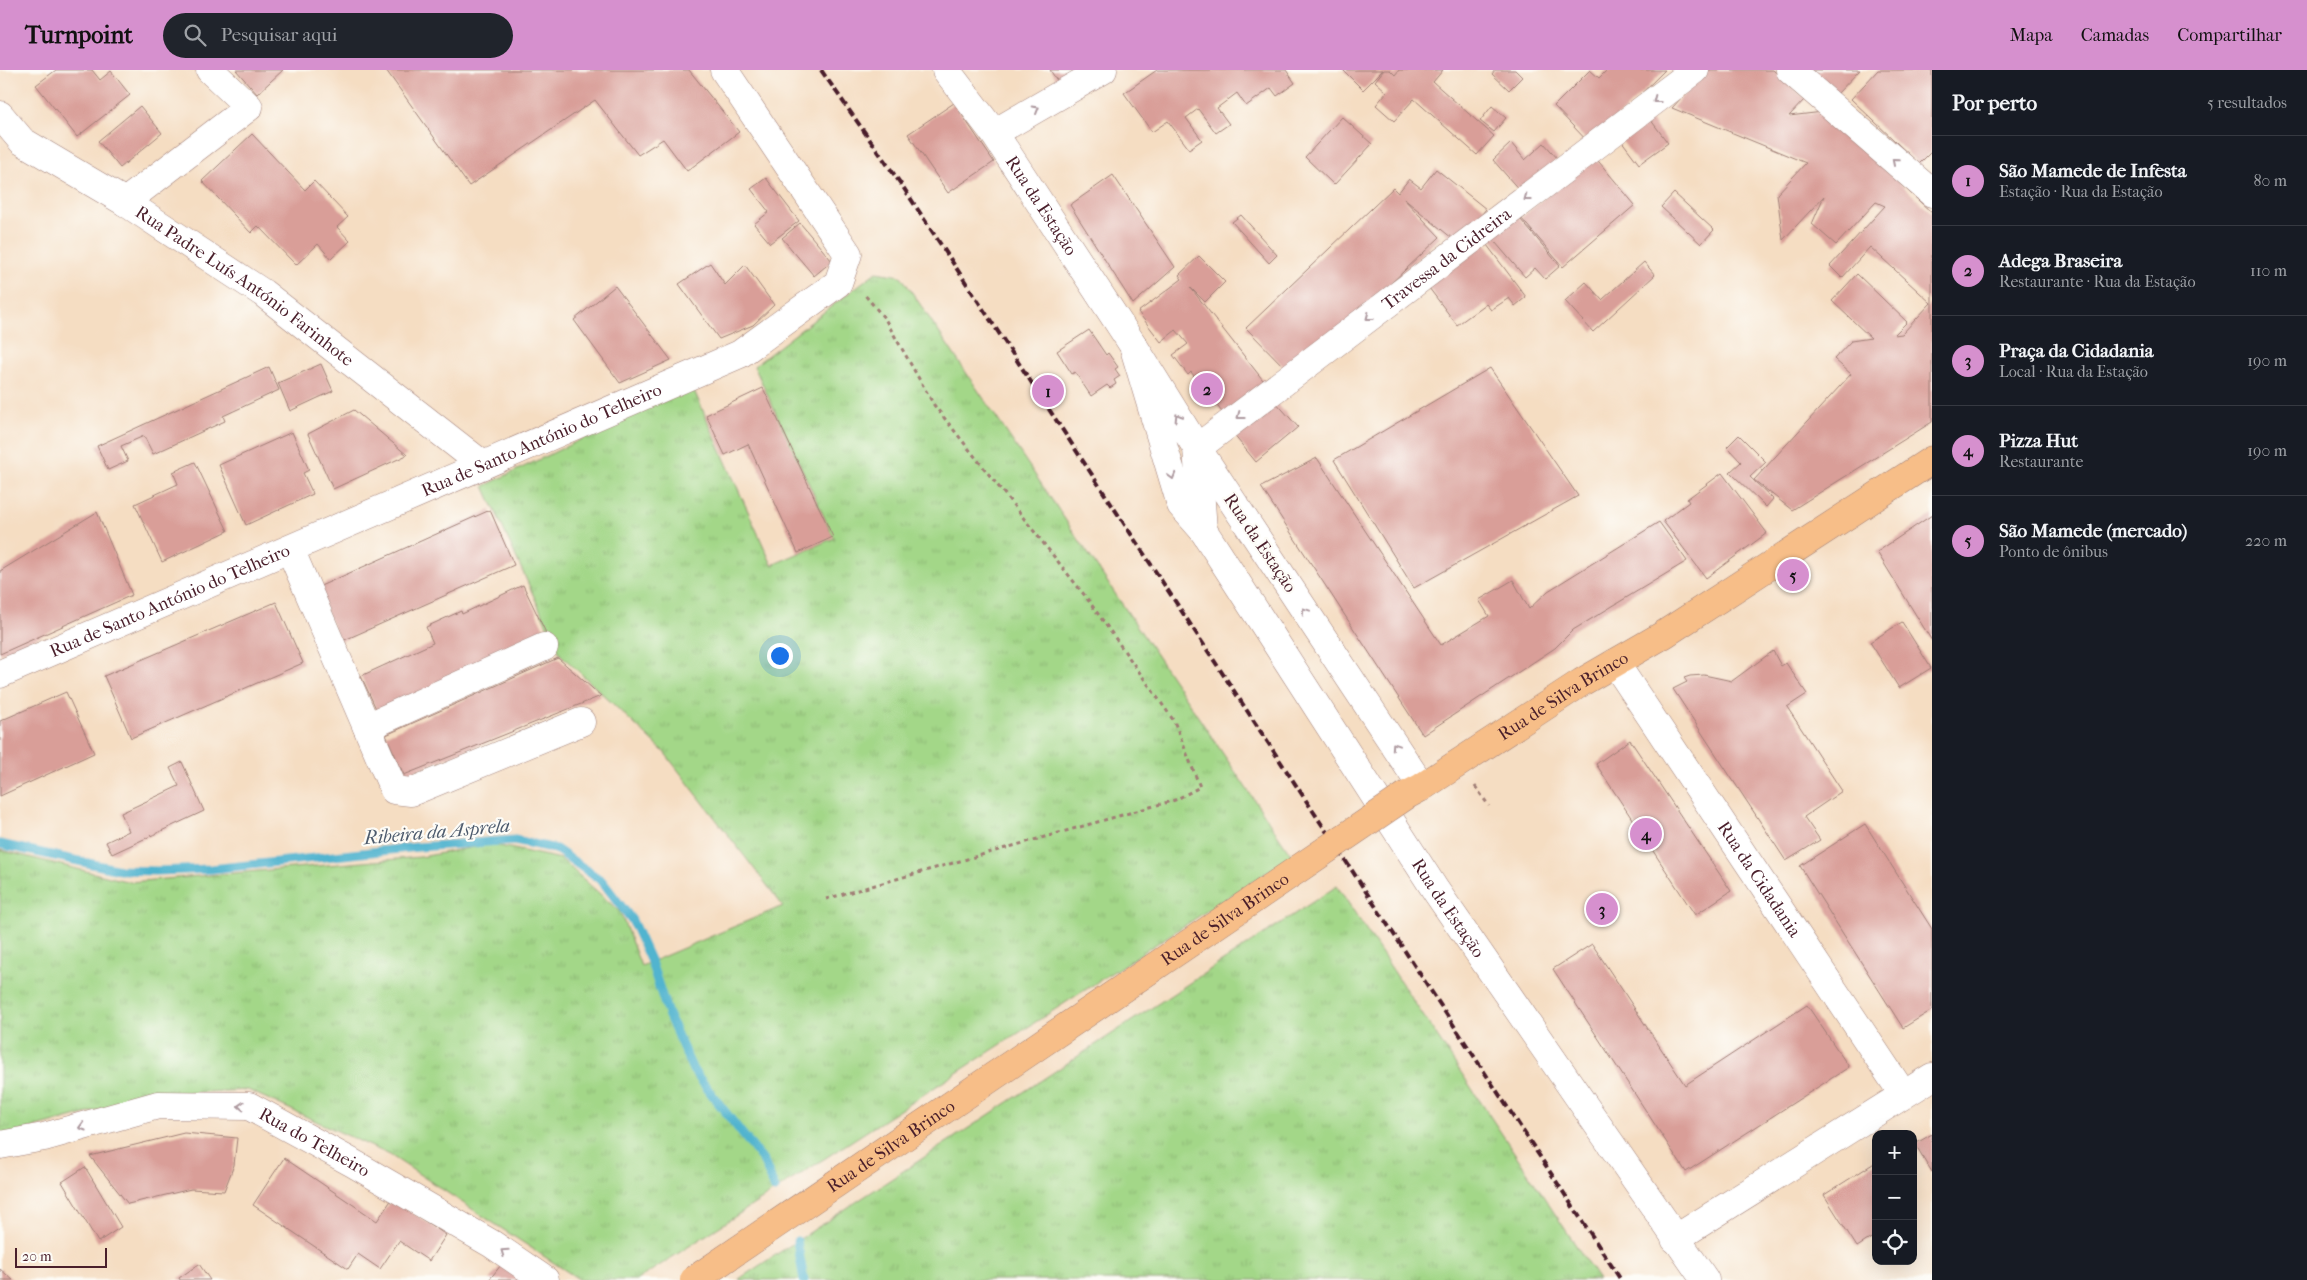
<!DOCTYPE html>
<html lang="pt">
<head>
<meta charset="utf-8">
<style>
	body { margin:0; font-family:"IM FELL French Canon",serif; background:#20242c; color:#f1f3f6 }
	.controls { position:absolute; right:15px; bottom:15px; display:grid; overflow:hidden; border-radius:10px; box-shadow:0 5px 20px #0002 }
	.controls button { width:45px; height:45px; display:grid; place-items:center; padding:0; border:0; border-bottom:1px solid #363941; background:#171b24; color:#f1f3f6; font:25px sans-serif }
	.scale { position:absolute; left:15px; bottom:12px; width:92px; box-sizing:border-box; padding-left:5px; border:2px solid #4a1f2b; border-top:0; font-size:14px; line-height:18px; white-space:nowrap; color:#4a1f2b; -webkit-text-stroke:4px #fdfcf7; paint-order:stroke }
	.you { position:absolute; left:779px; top:585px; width:18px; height:18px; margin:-12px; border:4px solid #fff; border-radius:50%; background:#1a73e8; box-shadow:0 0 0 8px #1a73e833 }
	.badge { display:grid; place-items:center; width:32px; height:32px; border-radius:50%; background:#d690ce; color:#111; font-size:16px; font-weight:700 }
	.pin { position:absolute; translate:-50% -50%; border:2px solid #fff; box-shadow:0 1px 5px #0006 }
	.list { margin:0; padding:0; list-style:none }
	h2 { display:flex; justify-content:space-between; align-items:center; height:65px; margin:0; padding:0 20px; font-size:21px }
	h2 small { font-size:16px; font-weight:400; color:#9ea1a6 }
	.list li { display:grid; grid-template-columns:32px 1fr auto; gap:15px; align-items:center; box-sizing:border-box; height:90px; padding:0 20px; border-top:1px solid #363941 }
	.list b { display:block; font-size:19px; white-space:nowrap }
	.list p { margin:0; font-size:16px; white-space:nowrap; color:#9ea1a6 }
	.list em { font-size:16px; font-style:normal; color:#9ea1a6 }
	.icon { flex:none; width:28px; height:28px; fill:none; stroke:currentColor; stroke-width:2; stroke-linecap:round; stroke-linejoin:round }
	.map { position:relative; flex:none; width:1932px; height:1210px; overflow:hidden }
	header { display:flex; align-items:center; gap:30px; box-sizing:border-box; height:70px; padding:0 25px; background:#d690ce; color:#111 }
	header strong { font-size:24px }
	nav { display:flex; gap:28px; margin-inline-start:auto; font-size:18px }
	.search { width:350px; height:45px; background:#20242c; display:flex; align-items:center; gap:12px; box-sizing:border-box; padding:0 18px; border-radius:28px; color:#9ea1a6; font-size:19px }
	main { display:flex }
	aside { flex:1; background:#171b24 }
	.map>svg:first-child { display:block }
	.grass { fill:url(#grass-tufts); stroke:#767b5a }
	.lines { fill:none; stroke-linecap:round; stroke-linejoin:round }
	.stream { stroke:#51b4cf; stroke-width:9 }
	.building { fill:#d99e98 }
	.minor-casing { stroke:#a07e76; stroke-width:29 }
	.major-casing { stroke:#a07e76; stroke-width:29 }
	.path { stroke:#a07e76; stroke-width:3; stroke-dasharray:4 4; stroke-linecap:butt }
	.minor { stroke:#fff; stroke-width:28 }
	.major { stroke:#f7be88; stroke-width:28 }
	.rail { stroke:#4a1f2b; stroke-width:4; stroke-dasharray:8 4; stroke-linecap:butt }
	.major-bridge-casing { stroke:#a07e76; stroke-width:29; stroke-linecap:butt }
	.major-bridge { stroke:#f7be88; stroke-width:28 }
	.oneway { stroke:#ae9aa0 }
	.labels { text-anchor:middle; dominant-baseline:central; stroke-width:4.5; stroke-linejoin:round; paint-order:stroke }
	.street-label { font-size:18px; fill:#4a1f2b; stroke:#fdfcf7 }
	.water-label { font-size:19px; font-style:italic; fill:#4d5b6d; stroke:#fdfcf7 }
</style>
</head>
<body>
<header>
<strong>Turnpoint</strong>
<div class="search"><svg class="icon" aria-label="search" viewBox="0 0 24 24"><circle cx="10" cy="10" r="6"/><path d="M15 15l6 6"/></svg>Pesquisar aqui</div>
<nav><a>Mapa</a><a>Camadas</a><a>Compartilhar</a></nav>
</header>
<main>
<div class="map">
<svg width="1932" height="1210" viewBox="0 0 1932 1210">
	<defs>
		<pattern id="grass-tufts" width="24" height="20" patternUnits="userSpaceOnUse" patternTransform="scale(1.25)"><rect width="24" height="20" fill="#a3d788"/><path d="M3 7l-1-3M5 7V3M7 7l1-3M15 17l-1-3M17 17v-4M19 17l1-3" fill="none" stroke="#8eb876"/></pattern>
	</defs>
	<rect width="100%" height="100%" fill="#fdfcf7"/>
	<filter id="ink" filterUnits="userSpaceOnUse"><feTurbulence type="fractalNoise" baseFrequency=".02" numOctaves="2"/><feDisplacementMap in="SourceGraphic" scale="10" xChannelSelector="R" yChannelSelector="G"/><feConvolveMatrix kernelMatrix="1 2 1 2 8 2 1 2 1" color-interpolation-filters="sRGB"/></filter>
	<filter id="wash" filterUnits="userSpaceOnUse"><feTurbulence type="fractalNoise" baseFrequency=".0096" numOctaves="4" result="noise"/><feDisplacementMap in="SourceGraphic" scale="20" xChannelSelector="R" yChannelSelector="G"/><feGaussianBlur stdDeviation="1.12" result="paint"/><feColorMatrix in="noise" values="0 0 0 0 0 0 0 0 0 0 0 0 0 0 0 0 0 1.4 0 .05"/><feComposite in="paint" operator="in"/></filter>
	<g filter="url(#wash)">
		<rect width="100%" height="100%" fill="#f5ddc2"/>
		<path class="grass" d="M876 202 901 206 1292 786 637 1210H580L390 1085 248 1020 159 1024 0 1067V780L130 812 421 787 490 774 561 789 620 842 641 896 783 836 664 682 560 584 484 416 692 316 772 495 834 468 754 296Z
			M1337 816 1599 1210H740L739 1209Z"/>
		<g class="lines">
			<path class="stream" d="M0 774 120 800 156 801 211 799 418 777 515 770 556 779 602 811 632 850 651 892 668 944 693 1000 764 1092 775 1119
				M797 1171 804 1210"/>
		</g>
		<g id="blocks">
			<path class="building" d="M56 0H92L100 10 111 1 130 25 77 67 36 15Z
				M236 0H283L257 24Z
				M386 0H689L739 62 687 101 663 69 638 85 595 30 469 116Z
				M1050 0H1085L1060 15Z
				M1157 0H1286L1295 13 1277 26 1271 18 1246 36 1237 23 1217 38 1229 54 1216 63 1198 39 1186 48 1202 70 1189 79 1168 51 1152 62 1124 23Z
				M1343 0H1383L1363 20Z
				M1384 0H1390L1395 5 1399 0H1443L1433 12 1494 66 1477 85 1414 29 1394 51 1376 35 1387 22 1375 11Z
				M1495 0H1515L1522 7 1509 20 1492 4Z
				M1590 0 1599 8 1607 0H1665L1590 74 1554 36Z
				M1698 0H1773L1805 29 1789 46 1823 42 1932 143V352L1792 440 1754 410 1851 304 1834 289 1851 271 1871 268 1832 231 1857 204 1907 252 1894 265 1902 264 1931 233 1870 177 1842 208 1830 196 1885 136 1876 132 1836 175 1812 154 1824 126 1783 170 1777 124 1806 93 1672 38 1693 15Z
				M1808 0H1860L1835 26Z
				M1878 0H1932V81L1919 94 1851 29Z
				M954 33 994 92 948 123 908 64Z
				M140 36 162 63 120 98 98 71Z
				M1492 36 1506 48 1494 62 1480 51Z
				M1647 45 1668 73 1639 94 1618 66Z
				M1342 47 1372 74 1334 115 1305 87Z
				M252 64 305 120 314 111 348 147 337 157 350 171 331 189 318 174 296 195 258 156 251 163 202 111Z
				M1511 73 1525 90 1544 73 1558 89 1521 122 1493 90Z
				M1594 86 1635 135 1563 197 1521 148Z
				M1436 99 1486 139 1458 173 1403 128 1440 167 1351 251 1290 303 1246 258 1393 118 1398 123 1409 109 1421 118Z
				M1113 105 1175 197 1133 234 1070 135Z
				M766 108 799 151 770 173 754 154 769 142 751 119Z
				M1674 123 1714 160 1701 174 1661 137Z
				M1515 143 1560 196 1545 209 1535 198 1525 207 1489 165Z
				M1241 145 1277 185 1269 193 1232 152Z
				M800 153 832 191 814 206 782 168Z
				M1484 171 1526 227 1515 236 1509 228 1491 240 1486 234 1457 255 1426 214Z
				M1199 186 1225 212 1205 232 1190 217 1266 314 1225 346 1191 302 1188 305 1173 285 1188 274 1176 260 1161 272 1138 242 1182 209 1179 205Z
				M1644 192 1655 205 1593 262 1565 231 1586 212 1602 230Z
				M710 193 725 215 745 195 774 235 753 255 719 269 679 214Z
				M615 216 671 290 620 313 574 250Z
				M1089 260 1106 285 1108 283 1118 297 1115 299 1120 306 1114 310 1116 314 1110 318 1107 315 1091 326 1075 302 1072 304 1057 281Z
				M321 294 333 321 290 341 278 313Z
				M269 297 279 320 223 346 225 351 153 384 144 366 121 376 128 391 108 400 97 376Z
				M1490 298 1578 426 1414 518 1334 390Z
				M763 318 833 467 798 483 748 374 725 385 706 345Z
				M1274 330 1298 357 1256 392 1233 364Z
				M354 340 407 385 333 419 308 364Z
				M292 362 309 400 303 403 313 424 246 455 219 395Z
				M1739 365 1766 392 1750 407 1773 429 1766 437 1730 402 1741 392 1727 377Z
				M1317 388 1441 575 1489 546 1479 530 1513 510 1529 539 1548 521 1659 452 1687 491 1573 560 1555 578 1423 665 1261 417Z
				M195 392 228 461 162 492 135 434 178 414 173 402Z
				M1722 403 1767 463 1706 508 1663 451 1689 432 1687 429Z
				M490 440 514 495 340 572 316 518Z
				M97 442 132 525 0 584V501Z
				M1932 445V571L1877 482Z
				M523 515 547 565 378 643 361 606 433 573 426 557 461 541 462 544Z
				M276 532 303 593 131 668 104 606Z
				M1902 552 1931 598 1899 618 1870 572Z
				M1773 581 1781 596 1786 593 1807 624 1787 637 1842 721 1804 747 1820 770 1786 791 1673 619 1687 612 1684 608 1690 606 1704 605 1732 611Z
				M558 588 601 626 404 705 386 665Z
				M66 622 94 683 0 726V651Z
				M1630 670 1731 821 1695 845 1596 694Z
				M182 692 204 741 112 784 106 772 129 761 121 743 179 716 170 698Z
				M1865 754 1932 859V940L1903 958 1800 796Z
				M1592 874 1685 1015 1807 935 1849 997 1686 1102 1553 899Z
				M184 1063 237 1068 234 1095 224 1121 191 1119 128 1134 90 1086Z
				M1932 1064V1102L1915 1074Z
				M284 1088 377 1151 392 1129 446 1165 429 1191 399 1171 380 1199 358 1184 348 1199 253 1135Z
				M1876 1092V1165L1857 1177 1824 1125Z
				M85 1097 121 1157 98 1172 62 1112Z
				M199 1194 210 1210H180L179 1208Z
				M501 1195 532 1210H489Z
				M0 1199 13 1210H0Z"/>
		</g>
	</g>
	<g filter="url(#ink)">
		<use href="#blocks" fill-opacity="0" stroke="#a07e76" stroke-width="1"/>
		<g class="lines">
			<defs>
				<g id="minor">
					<path id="s1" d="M946 0 994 63 1133 275 1197 378 1203 460"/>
					<path d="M1790 0 1932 123"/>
					<path id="s2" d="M0 45 22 71 125 132 263 223 483 395"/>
					<path d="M994 63 1103 0"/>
					<path d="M125 132 249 37 210 0"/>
					<path id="s3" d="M1133 275 1181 435 1203 460 1436 821 1705 1210"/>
					<path d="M290 479 394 720 411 722 581 652"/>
					<path id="s4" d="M1615 593 1903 1024"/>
					<path id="s5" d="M0 604 740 284 838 213 848 184 724 0"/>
					<path d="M367 657 544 577"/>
					<path id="s6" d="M1422 717 1197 378 1695 0"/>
					<path id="s7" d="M0 1075 44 1067 158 1035 249 1036 351 1092 492 1174 545 1210"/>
					<path d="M1675 1169 1932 1007"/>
				</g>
				<g id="major">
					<path id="s8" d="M1407 725 1422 717 1582 612 1663 565 1932 390"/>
				</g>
			</defs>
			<use href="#minor" class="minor-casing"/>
			<use href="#major" class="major-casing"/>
			<path class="path" d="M1475 716 1489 736
				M826 829 1175 730 1200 717 1174 651 1086 527 934 335 885 249 864 224"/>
			<use href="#minor" class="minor"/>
			<use href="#major" class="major"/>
			<path class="rail" d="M821 0 903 117 1621 1210"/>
			<defs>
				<g id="major-bridge">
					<path id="s9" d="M694 1210 1407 725"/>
				</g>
			</defs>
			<use href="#major-bridge" class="major-bridge-casing"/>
			<use href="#major-bridge" class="major-bridge"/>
		</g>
		<defs><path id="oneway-chevron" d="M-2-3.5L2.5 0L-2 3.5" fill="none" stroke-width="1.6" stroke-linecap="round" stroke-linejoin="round" transform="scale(1.25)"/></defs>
		<g class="oneway">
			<use href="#oneway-chevron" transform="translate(1656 30) rotate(143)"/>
			<use href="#oneway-chevron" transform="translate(1036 39) rotate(-30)"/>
			<use href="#oneway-chevron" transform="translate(1895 91) rotate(-139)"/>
			<use href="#oneway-chevron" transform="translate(1527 128) rotate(143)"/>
			<use href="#oneway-chevron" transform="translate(1369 247) rotate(143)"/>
			<use href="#oneway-chevron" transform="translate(1240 346) rotate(143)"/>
			<use href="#oneway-chevron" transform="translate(1178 347) rotate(-122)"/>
			<use href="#oneway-chevron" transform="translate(1172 406) rotate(74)"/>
			<use href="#oneway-chevron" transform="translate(1305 541) rotate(-124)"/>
			<use href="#oneway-chevron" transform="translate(1395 676) rotate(-124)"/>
			<use href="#oneway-chevron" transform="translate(241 1036) rotate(-178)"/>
			<use href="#oneway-chevron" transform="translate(82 1057) rotate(164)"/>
			<use href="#oneway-chevron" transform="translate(504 1182) rotate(-145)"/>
		</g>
	</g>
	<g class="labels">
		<g class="street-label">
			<text stroke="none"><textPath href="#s1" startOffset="166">Rua da Estação</textPath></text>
			<text stroke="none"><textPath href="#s6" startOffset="720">Travessa da Cidreira</textPath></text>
			<text stroke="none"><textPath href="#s2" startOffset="300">Rua Padre Luís António Farinhote</textPath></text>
			<text stroke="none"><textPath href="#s5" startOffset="590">Rua de Santo António do Telheiro</textPath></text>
			<text transform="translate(1260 473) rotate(56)">Rua da Estação</text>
			<text stroke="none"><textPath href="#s5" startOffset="185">Rua de Santo António do Telheiro</textPath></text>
			<text stroke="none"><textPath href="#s8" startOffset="185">Rua de Silva Brinco</textPath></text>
			<text stroke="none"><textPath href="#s4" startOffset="260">Rua da Cidadania</textPath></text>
			<text stroke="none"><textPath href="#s3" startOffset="651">Rua da Estação</textPath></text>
			<text stroke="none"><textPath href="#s9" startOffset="642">Rua de Silva Brinco</textPath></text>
			<text stroke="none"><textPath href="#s7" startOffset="329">Rua do Telheiro</textPath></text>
			<text stroke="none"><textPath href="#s9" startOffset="238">Rua de Silva Brinco</textPath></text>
		</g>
		<g class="water-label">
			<text transform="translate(437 762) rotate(-5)">Ribeira da Asprela</text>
		</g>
	</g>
</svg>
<div class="controls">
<button>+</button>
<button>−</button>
<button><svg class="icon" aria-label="locate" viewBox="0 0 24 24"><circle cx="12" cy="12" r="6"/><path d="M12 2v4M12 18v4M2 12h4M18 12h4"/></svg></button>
</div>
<div class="scale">20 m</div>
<div class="you"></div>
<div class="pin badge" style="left:1048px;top:321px">1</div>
<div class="pin badge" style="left:1207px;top:319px">2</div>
<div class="pin badge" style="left:1602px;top:839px">3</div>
<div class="pin badge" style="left:1646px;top:764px">4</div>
<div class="pin badge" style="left:1793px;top:505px">5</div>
</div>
<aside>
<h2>Por perto<small>5 resultados</small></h2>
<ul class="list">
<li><span class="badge">1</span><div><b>São Mamede de Infesta</b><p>Estação · Rua da Estação</p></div><em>80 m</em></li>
<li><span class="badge">2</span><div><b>Adega Braseira</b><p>Restaurante · Rua da Estação</p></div><em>110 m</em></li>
<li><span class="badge">3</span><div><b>Praça da Cidadania</b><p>Local · Rua da Estação</p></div><em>190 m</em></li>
<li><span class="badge">4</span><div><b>Pizza Hut</b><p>Restaurante</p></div><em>190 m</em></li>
<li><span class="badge">5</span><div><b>São Mamede (mercado)</b><p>Ponto de ônibus</p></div><em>220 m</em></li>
</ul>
</aside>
</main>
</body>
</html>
